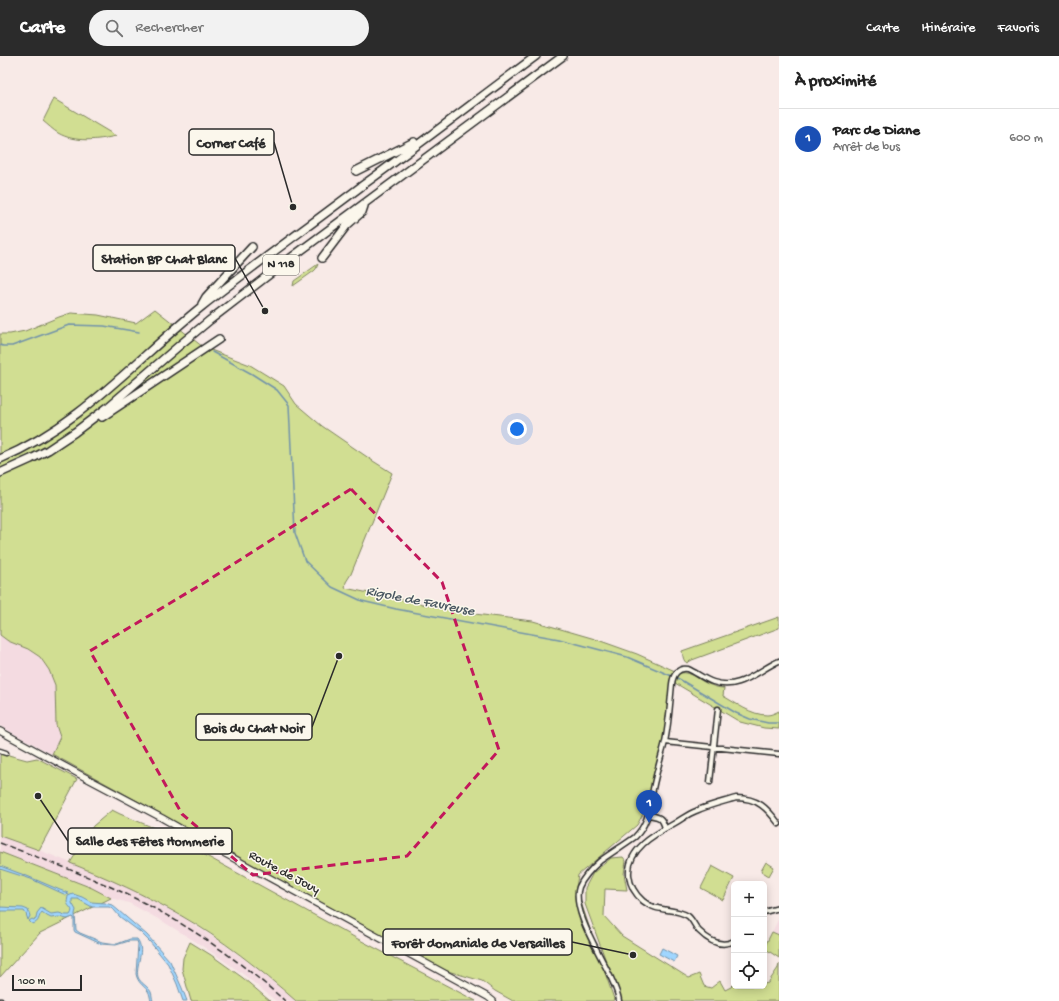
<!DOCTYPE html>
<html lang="fr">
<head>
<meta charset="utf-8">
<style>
	body { margin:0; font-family:"Gochi Hand",sans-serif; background:#f2f2f2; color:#222 }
	.controls { position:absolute; right:12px; bottom:12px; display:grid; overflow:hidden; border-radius:6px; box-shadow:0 2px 10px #0003 }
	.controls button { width:36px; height:36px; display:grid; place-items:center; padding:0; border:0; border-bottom:1px solid #e0e0e0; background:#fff; color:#222; font:20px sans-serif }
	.scale { position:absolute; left:12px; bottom:10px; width:70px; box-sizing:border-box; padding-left:4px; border:2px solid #2b2b2b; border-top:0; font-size:11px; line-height:14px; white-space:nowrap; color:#2b2b2b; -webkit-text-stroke:3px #fbf7ec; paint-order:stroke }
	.you { position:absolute; left:517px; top:373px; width:14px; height:14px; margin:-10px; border:3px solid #fff; border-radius:50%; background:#1a73e8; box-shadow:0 0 0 6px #1a73e833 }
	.badge { display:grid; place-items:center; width:26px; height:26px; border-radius:50%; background:#2b2b2b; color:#fff; font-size:13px; font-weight:700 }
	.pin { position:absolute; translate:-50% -33px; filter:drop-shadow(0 1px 2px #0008) }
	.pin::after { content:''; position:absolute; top:21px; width:14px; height:12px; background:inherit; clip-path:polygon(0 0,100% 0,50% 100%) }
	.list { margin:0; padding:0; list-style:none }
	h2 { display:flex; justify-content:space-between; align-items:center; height:52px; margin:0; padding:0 16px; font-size:17px }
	h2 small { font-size:13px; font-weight:400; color:#767676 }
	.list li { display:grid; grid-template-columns:26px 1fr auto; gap:12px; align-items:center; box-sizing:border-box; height:60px; padding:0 16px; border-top:1px solid #e0e0e0 }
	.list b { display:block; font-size:15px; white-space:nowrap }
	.list p { margin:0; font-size:13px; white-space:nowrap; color:#767676 }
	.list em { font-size:13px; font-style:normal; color:#767676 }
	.icon { flex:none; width:22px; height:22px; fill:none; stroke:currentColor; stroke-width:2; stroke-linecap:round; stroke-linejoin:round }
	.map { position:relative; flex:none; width:779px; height:945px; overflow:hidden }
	header { display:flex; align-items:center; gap:24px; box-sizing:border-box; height:56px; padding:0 20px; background:#2b2b2b; color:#fff }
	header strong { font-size:19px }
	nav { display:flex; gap:22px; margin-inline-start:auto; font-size:14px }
	.search { width:280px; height:36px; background:#f2f2f2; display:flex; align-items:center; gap:10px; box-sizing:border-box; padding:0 14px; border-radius:22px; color:#767676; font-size:15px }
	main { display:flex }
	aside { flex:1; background:#fff }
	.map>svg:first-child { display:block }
	.built { fill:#f4dbe1 }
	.green { fill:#d1de92; stroke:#7e845e }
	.water { fill:#a0d6ff; stroke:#7192aa }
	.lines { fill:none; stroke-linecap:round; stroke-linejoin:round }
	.stream { stroke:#7192aa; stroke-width:1.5 }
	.minor-casing { stroke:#2b2b2b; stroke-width:7 }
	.secondary-casing { stroke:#2b2b2b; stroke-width:8 }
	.trunk-casing { stroke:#2b2b2b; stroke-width:10 }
	.minor { stroke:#fbf7ec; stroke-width:4 }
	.secondary { stroke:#fbf7ec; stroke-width:5.5 }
	.trunk { stroke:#fbf7ec; stroke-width:7 }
	.rail { stroke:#2b2b2b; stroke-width:1.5; stroke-dasharray:6 3; stroke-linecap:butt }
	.marked { fill:none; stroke:#c2185b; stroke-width:3; stroke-dasharray:8 5; stroke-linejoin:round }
	.labels { text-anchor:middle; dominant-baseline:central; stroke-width:3; stroke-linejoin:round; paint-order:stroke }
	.shield { fill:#fbf7ec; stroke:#696865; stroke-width:1 }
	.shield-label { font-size:12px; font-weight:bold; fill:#2b2b2b }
	.street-label { font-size:13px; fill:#2b2b2b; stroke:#fbf7ec }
	.water-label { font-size:14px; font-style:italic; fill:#485660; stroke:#fbf7ec }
	.leader { fill:none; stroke:#2b2b2b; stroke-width:1.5 }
	.callout-dot { fill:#2b2b2b; stroke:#fbf7ec; stroke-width:1.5 }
	.callout { fill:#fbf7ec; stroke:#2b2b2b; stroke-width:1.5 }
	.callout-label { font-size:14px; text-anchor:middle; font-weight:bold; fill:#2b2b2b }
</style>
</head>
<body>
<header>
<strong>Carte</strong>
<div class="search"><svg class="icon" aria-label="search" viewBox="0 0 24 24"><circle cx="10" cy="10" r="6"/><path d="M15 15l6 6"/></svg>Rechercher</div>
<nav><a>Carte</a><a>Itinéraire</a><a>Favoris</a></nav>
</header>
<main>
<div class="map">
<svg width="779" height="945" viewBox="0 0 779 945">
	<rect width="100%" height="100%" fill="#f8eae7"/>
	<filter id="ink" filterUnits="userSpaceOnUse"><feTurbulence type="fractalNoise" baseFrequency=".025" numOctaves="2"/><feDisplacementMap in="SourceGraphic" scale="8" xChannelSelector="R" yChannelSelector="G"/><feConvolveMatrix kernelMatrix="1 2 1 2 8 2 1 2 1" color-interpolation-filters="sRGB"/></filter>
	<g filter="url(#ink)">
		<path class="built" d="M0 579 8 585 28 593 40 601 49 614 55 629 56 669 60 681 52 698 0 670Z
			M0 780 39 794 103 820 143 839 181 860 225 889 260 915 296 945H276L243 918 198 887 162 865 129 847 111 842 92 832 0 796Z
			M779 862V879L772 876Z"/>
		<path class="green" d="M54 43 116 80C98 84 75 87 58 77 53 74 48 69 43 65Z
			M318 208 316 213 314 215 293 230 294 225Z
			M155 253 203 291 250 309 284 330 296 348 322 370 373 405 392 417 351 518 346 526 345 532 466 557 533 565 595 583 637 598 675 615 666 677 650 745 637 769 578 819 576 832 614 943 613 945H513L495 935 482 925 444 914 52 698 60 681 56 669 55 629 49 614 40 601 28 593 8 585 0 579V278H10L25 275 59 261 71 257 98 259 136 267Z
			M779 561V572L692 604 687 607C683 605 683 600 682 595Z
			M680 615 681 617C691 615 700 625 708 628 713 630 718 632 724 632L723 640C736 647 751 659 767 659 771 659 775 657 779 655V673L764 672 740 666 675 627C674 622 676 619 680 615Z
			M1 697 27 704 37 702 77 723 39 794 0 780V700Z
			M112 754 120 758 159 774 356 882 476 945H296C260 913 222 883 180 859 145 839 108 822 70 807L93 770Z
			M0 796 92 832 111 842 40 877 0 921Z
			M623 801 626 805 624 818 627 834 605 833 604 860 622 880 689 922 699 918 704 930 711 932 720 925 725 934 731 931 734 928V930H764V928L768 927 778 912 779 908V945H622L606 905 585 848V832L593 817 611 802Z
			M766 806 774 811 769 820 761 815Z
			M712 810 734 822 723 844 701 832Z
			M772 876 779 879V902L764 892Z
			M190 886 211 899 243 922 270 945H191L182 913 183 902Z"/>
		<path class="water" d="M0 810 27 820 60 834 68 837 69 838 66 839 31 823 0 813Z
			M73 838 82 841 91 846 105 847 112 849 147 879 170 905 182 932 187 945H183L177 928 168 908 150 886 140 876 120 861 114 854 109 851H92L78 843H72V847L76 854 75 858 76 874 80 877 102 886 117 888 130 883H137C146 894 135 909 138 921 140 927 148 930 151 936 152 938 152 942 153 945H151C150 942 150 938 148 935 142 928 138 927 136 918L138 888 137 885H129L116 889 101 888 75 876 74 874V862L73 861 67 863 59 861 51 862 47 860 42 856C38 860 40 867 32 868L29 865 32 863 34 864 36 863 37 857 41 852 51 858 59 857 65 859H70C75 852 68 852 67 846 67 845 68 841 68 840Z
			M0 851 23 852 28 854 30 860 28 864 26 858 24 855H0Z
			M662 892 677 900 674 906 659 898Z"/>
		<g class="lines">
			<path class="stream" d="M0 289 3 290H12L69 269 104 270 139 276
				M212 296 252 318 277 334 289 349 295 477 305 505 332 531 362 545 396 553 559 583 627 601 679 623 736 657 750 663 768 667H779"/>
			<defs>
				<path id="minor" d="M665 686 779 698
					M0 695 6 697
					M710 726 718 653
					M649 759C659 761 662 761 665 772
					M764 856 779 852
					M734 885C721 892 709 885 699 875 695 871 693 864 688 860 674 851 657 857 643 845 635 838 630 830 629 819 627 793 655 778 675 767 682 763 688 758 696 755 709 749 723 746 736 742 758 742 767 752 779 768
					M0 945H1
					M619 945C618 934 608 916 603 906 594 888 572 851 579 831 583 822 592 812 600 805 611 797 624 789 635 781 649 767 649 752 653 733 656 717 661 702 665 686 669 667 670 647 672 628 673 619 678 611 688 613 697 617 704 623 713 626 739 635 757 615 779 605"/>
				<path id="secondary" d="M0 675 77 717 162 762 211 790 488 941 493 945"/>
				<path id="trunk" d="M356 115 414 86
					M322 202 347 169 362 156 364 150
					M202 248 206 241 252 191
					M102 361 219 283
					M0 403C81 369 134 305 201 251 254 209 309 170 363 129 421 87 478 43 536 0
					M0 417 31 403 48 394 75 376 108 351 181 288 210 264 284 207 563 0"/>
			</defs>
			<use href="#minor" class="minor-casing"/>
			<use href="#secondary" class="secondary-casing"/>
			<use href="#trunk" class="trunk-casing"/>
			<use href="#minor" class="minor"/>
			<use href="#secondary" class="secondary"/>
			<use href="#trunk" class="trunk"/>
			<path class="rail" d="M0 787C42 803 84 818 124 837 183 865 237 902 285 945"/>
		</g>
	</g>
	<path class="marked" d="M351 433 442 526 499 694 407 800 253 819 182 758 90 595 207 525Z"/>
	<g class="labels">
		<rect class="shield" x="263" y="199" width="36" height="20" rx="3"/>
		<g class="shield-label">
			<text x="281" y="209">N 118</text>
		</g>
		<g class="street-label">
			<text transform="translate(284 817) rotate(28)">Route de Jouy</text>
		</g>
		<g class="water-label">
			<text transform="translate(420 546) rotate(11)">Rigole de Favreuse</text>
		</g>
	</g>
	<path class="leader" d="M293 151L274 86M265 255L235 202M339 600L312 671M38 740L68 785M633 899L572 886"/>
	<g class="callout-dot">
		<circle cx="293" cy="151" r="4"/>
		<circle cx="265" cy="255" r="4"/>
		<circle cx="339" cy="600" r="4"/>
		<circle cx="38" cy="740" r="4"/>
		<circle cx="633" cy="899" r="4"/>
	</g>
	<g class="callout">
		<rect x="189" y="73" width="85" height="26" rx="4"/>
		<rect x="93" y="189" width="142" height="26" rx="4"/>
		<rect x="196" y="658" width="116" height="26" rx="4"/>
		<rect x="68" y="772" width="164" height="26" rx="4"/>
		<rect x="383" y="873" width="189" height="26" rx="4"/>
	</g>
	<g class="callout-label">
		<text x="231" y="91">Corner Café</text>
		<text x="164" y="207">Station BP Chat Blanc</text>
		<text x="254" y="676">Bois du Chat Noir</text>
		<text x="150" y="789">Salle des Fêtes Hommerie</text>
		<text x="478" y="891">Forêt domaniale de Versailles</text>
	</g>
</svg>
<div class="controls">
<button>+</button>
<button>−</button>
<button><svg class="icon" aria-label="locate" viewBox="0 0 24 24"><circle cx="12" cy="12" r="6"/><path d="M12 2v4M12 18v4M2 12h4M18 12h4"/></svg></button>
</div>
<div class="scale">100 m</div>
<div class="you"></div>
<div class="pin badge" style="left:649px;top:767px;background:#1a4fb4">1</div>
</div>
<aside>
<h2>À proximité<small></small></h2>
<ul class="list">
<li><span class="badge" style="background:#1a4fb4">1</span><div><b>Parc de Diane</b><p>Arrêt de bus</p></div><em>600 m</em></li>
</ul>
</aside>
</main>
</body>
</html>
